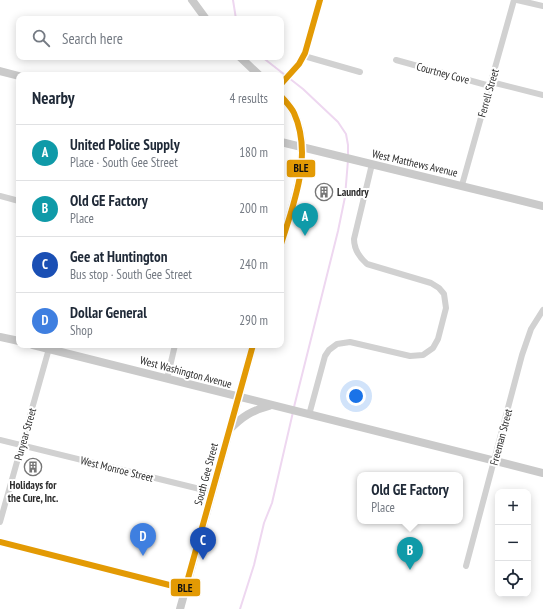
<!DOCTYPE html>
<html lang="en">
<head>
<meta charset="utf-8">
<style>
	body { margin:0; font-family:"PT Sans Narrow",sans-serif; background:#f6f6f7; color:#1f2937 }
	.controls { position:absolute; right:12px; bottom:12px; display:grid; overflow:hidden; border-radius:8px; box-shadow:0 2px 10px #0003 }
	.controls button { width:36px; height:36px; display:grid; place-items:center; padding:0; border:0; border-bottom:1px solid #e0e1e3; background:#fff; color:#1f2937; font:20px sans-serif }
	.you { position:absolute; left:356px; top:396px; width:14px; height:14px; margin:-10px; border:3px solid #fff; border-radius:50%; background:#1a73e8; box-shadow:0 0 0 6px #1a73e833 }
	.badge { display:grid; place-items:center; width:26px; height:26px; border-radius:50%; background:#db2777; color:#fff; font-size:13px; font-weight:700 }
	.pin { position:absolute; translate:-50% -33px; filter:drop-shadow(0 1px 2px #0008) }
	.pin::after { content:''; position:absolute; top:21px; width:14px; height:12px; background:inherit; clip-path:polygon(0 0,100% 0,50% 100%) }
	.popup { position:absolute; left:357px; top:472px; width:106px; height:52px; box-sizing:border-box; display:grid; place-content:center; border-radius:8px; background:#fff; filter:drop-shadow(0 1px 3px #0005); font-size:13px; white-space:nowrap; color:#747a83 }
	.popup b { font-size:15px; color:#1f2937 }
	.popup::after { content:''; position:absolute; left:50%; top:100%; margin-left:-8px; border:8px solid transparent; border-top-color:#fff }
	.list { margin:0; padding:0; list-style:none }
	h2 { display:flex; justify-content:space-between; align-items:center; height:52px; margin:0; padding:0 16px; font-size:17px }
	h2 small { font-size:13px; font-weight:400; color:#747a83 }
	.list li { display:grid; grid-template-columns:26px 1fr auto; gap:12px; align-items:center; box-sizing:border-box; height:56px; padding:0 16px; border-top:1px solid #e0e1e3 }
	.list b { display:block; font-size:15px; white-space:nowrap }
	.list p { margin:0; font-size:13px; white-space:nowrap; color:#747a83 }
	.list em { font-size:13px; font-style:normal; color:#747a83 }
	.icon { flex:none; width:22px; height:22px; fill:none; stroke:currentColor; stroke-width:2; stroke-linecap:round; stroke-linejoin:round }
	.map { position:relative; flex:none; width:543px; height:609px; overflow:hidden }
	.search { position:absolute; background:#fff; box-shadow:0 2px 10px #0003; left:16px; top:16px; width:268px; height:44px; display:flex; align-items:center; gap:10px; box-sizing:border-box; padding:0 14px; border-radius:8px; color:#747a83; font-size:15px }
	.panel { position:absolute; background:#fff; box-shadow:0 2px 10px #0003; left:16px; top:72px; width:268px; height:276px; border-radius:8px }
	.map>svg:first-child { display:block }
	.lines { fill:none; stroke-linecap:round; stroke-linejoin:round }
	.stream { stroke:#eed7f0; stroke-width:2 }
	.street { stroke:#d1d1d1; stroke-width:6 }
	.secondary { stroke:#cacaca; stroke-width:8 }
	.bus-1-casing { stroke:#fff; stroke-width:9 }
	.bus-1 { stroke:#e39a04; stroke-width:6 }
	.labels { text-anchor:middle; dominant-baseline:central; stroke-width:4; stroke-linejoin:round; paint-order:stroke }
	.street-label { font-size:11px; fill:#2c2c2c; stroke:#fff }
	.poi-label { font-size:11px; font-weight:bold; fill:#2c2c2c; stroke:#fff; text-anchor:start }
	.line-badge { stroke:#fff; stroke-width:1.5 }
	.pale-badge-label { font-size:11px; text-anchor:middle; font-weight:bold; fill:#111 }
</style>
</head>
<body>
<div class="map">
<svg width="543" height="609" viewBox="0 0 543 609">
	<rect width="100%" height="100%" fill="#fff"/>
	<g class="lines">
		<path class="stream" d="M233 0 236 19
			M262 57 303 89 338 122 346 134 348 145V156
			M294 407 338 231 345 197 348 160
			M240 609 254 565 264 523 272 503 293 412"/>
		<path class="street" d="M517 0 543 6
			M304 56 360 72
			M396 60 490 86
			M491 82 543 95
			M281 84 299 64 305 53 320 0
			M462 185 514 0
			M0 196 19 201
			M167 379 175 345
			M309 415 325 356 329 350 337 344 350 342 410 356 423 355 433 348 438 339 446 308 444 294 439 288 431 283 367 264C359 257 354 249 354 239L372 164
			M0 440 212 492
			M0 522 50 345
			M0 542 185 589
			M466 566 522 355 531 329 543 310"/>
		<path class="secondary" d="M192 0 206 19
			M240 57 259 75
			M0 71 19 76
			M281 96C321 135 294 199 281 244
			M281 142 543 206
			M0 337 19 341
			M33 345 543 473
			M230 429C243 416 251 411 269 406
			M180 609 253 345"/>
		<defs>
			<path id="bus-1" d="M281 84 299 64 305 53 320 0
				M281 96C285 101 291 107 294 113 313 155 294 203 281 244
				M0 542 185 589 253 345"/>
		</defs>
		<use href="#bus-1" class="bus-1-casing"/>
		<use href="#bus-1" class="bus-1"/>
	</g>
	<defs>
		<symbol id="building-ring" viewBox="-11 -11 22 22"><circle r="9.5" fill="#fff" stroke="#767676" stroke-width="1.5"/><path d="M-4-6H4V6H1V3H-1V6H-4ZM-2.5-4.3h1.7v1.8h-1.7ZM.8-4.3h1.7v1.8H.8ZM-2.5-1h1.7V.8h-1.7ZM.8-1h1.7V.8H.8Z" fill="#767676"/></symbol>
	</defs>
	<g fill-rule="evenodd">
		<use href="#building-ring" x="314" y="182" width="20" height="20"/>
		<use href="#building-ring" x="23" y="457" width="20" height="20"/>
	</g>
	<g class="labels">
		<g class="street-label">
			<text transform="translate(443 73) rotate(15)">Courtney Cove</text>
			<text transform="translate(488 93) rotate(-74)">Ferrell Street</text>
			<text transform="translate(415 163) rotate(13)">West Matthews Avenue</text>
			<text transform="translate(186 372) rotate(15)">West Washington Avenue</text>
			<text transform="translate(25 434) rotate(-74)">Puryear Street</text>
			<text transform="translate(501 437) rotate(-75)">Freeman Street</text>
			<text transform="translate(117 469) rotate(14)">West Monroe Street</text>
			<text transform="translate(206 474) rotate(-75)">South Gee Street</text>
		</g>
		<g class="poi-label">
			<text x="337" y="192">Laundry</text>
			<text x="33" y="485" text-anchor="middle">Holidays for<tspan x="33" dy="13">the Cure, Inc.</tspan></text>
		</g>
	</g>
	<g class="line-badge">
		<rect x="286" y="159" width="30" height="19" rx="4" fill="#e39a04"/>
		<rect x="170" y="578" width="31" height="19" rx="4" fill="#e39a04"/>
	</g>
	<g class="pale-badge-label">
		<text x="301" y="172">BLE</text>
		<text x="185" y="592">BLE</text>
	</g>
</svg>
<div class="controls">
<button>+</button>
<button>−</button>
<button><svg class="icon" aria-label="locate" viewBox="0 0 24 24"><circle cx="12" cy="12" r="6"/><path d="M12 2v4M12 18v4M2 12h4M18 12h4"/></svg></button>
</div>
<div class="you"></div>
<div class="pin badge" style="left:305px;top:236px;background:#0f9aa8">A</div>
<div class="pin badge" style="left:410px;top:570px;background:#0f9aa8">B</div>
<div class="popup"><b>Old GE Factory</b>Place</div>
<div class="pin badge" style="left:203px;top:560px;background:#1a4fb4">C</div>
<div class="pin badge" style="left:143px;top:556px;background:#3f7fe0">D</div>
<div class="search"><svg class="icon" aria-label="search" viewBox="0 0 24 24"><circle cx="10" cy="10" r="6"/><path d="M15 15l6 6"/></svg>Search here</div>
<section class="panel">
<h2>Nearby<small>4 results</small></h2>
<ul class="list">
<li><span class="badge" style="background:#0f9aa8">A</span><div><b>United Police Supply</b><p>Place · South Gee Street</p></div><em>180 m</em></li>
<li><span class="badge" style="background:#0f9aa8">B</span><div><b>Old GE Factory</b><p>Place</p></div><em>200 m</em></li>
<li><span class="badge" style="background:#1a4fb4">C</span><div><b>Gee at Huntington</b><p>Bus stop · South Gee Street</p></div><em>240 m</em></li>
<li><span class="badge" style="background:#3f7fe0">D</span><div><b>Dollar General</b><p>Shop</p></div><em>290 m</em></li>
</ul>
</section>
</div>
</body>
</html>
